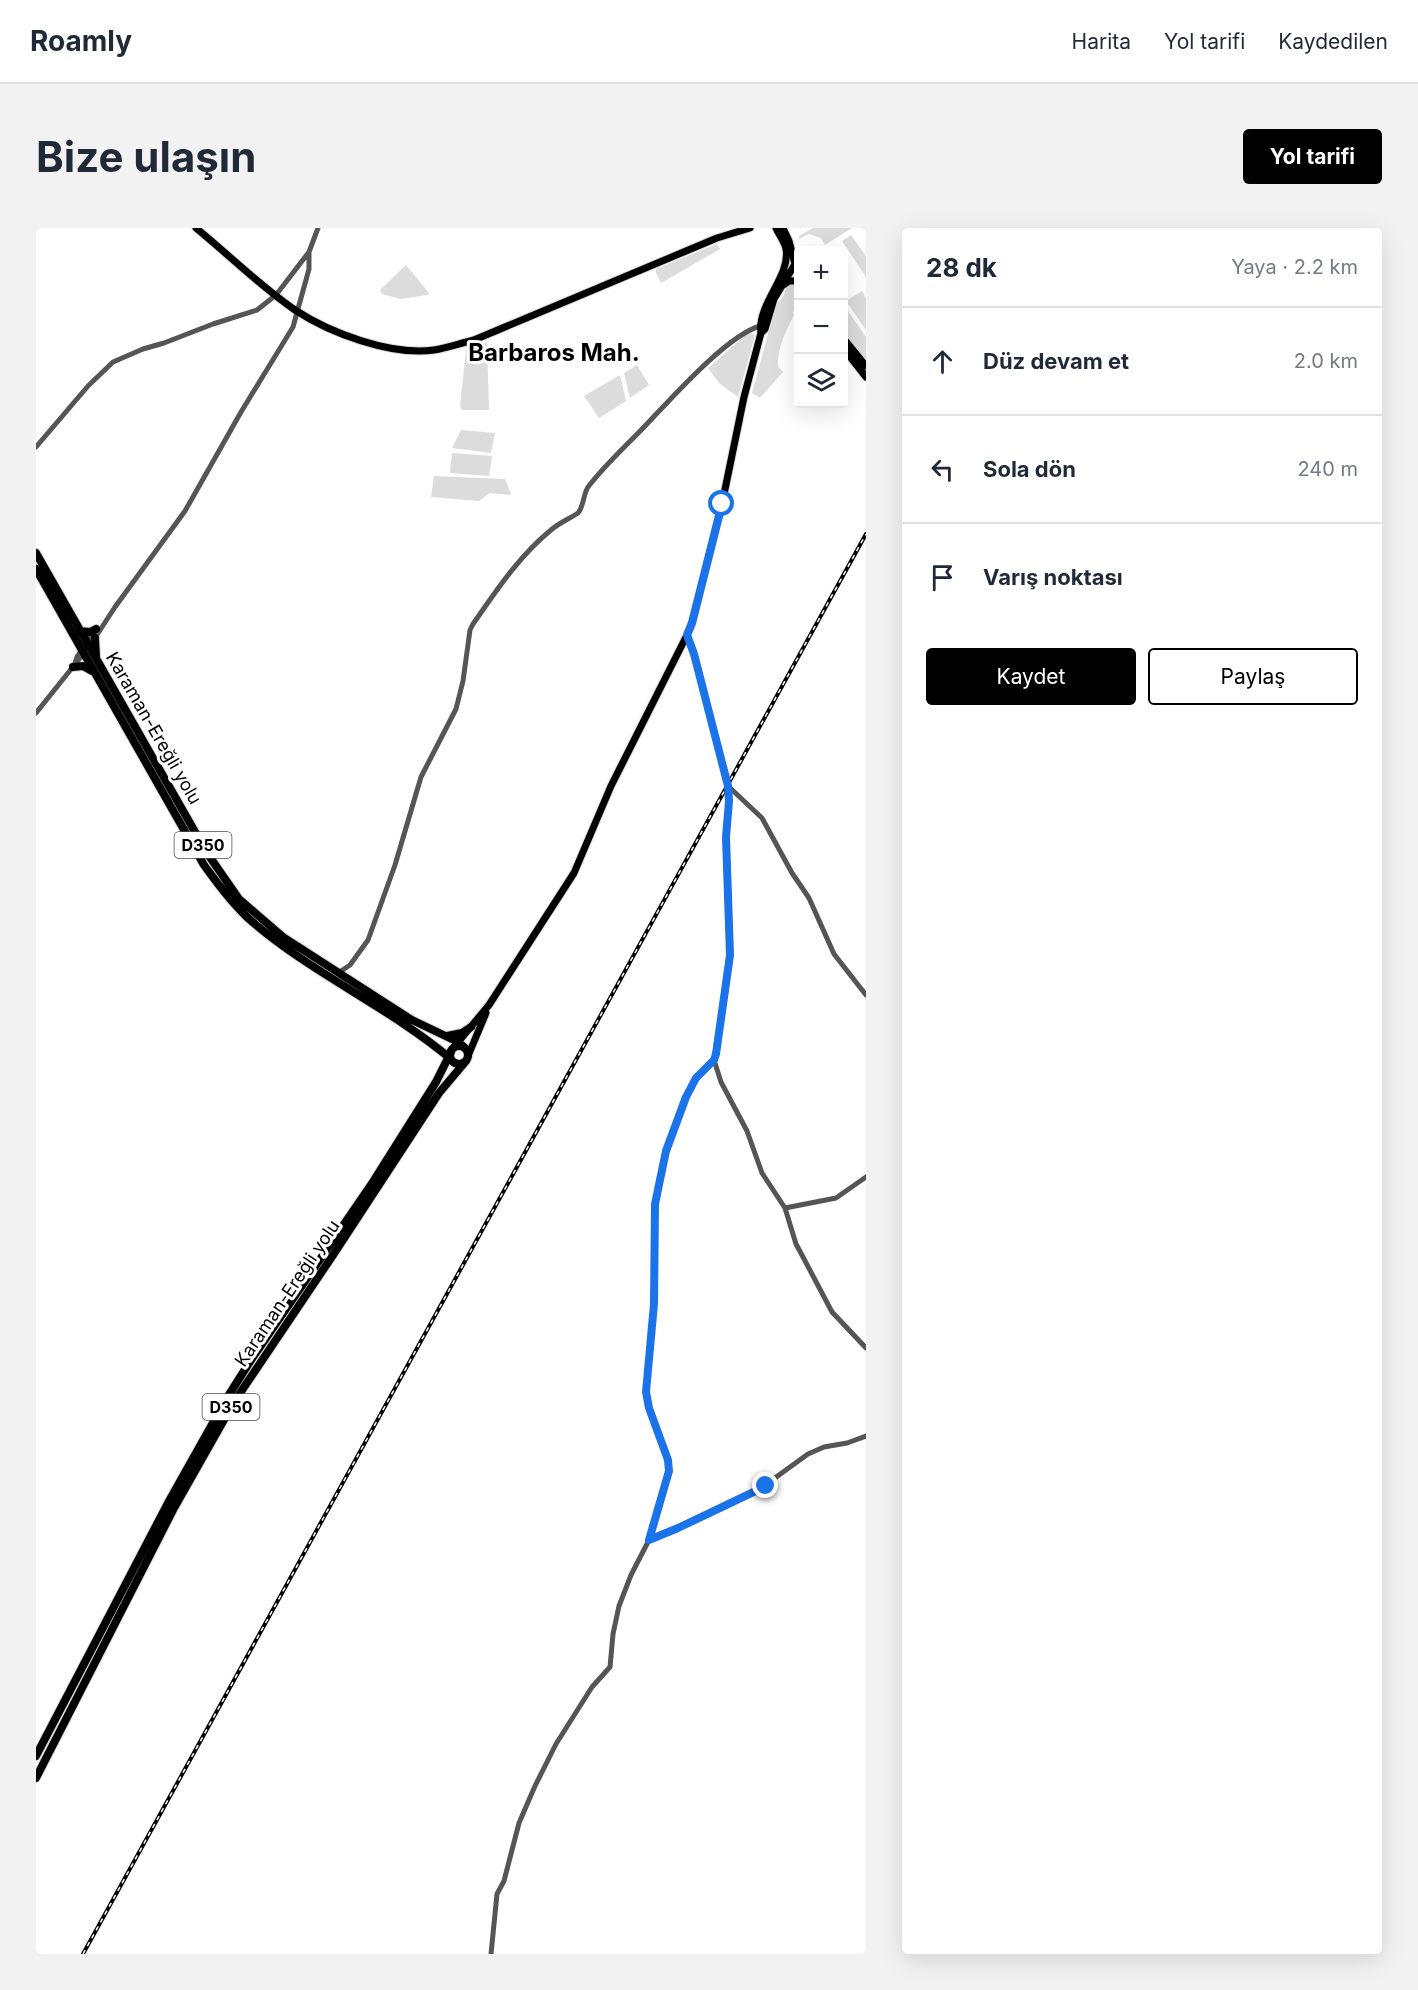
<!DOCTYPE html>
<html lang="tr">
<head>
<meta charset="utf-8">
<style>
	body { margin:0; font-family:Inter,sans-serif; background:#f2f2f3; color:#1f2937 }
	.controls { position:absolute; right:18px; top:18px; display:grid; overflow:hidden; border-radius:6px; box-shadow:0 6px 24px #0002 }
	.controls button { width:54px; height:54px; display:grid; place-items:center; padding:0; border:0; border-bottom:2px solid #e0e1e3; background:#fff; color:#1f2937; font:30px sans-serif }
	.stop { position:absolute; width:18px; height:18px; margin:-14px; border:4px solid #1a73e8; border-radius:50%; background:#fff }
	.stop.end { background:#1a73e8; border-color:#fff; box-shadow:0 2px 6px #0008 }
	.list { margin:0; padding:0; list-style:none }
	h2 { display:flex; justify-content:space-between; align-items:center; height:78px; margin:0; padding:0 24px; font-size:26px }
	h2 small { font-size:20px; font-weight:400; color:#747a83 }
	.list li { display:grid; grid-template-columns:39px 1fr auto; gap:18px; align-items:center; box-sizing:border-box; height:108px; padding:0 24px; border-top:2px solid #e0e1e3 }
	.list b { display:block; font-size:22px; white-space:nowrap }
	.list em { font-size:20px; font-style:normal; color:#747a83 }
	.actions { display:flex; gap:12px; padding:18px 24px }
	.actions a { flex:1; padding:14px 0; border:2px solid #000; border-radius:6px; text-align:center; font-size:21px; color:#000 }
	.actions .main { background:#000; color:#fff }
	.icon { flex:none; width:33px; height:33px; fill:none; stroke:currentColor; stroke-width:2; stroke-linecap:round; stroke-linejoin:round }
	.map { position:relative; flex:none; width:830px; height:1726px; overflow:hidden; border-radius:6px }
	header { display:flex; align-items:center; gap:36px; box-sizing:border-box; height:84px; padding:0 30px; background:#fff; border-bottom:2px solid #e0e1e3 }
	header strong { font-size:28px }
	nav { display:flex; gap:33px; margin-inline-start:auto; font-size:21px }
	.intro { display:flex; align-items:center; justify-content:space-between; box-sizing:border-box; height:144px; padding:0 36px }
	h1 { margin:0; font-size:42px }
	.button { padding:15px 27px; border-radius:6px; background:#000; color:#fff; font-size:21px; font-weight:700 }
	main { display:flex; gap:36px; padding:0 36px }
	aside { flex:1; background:#fff; border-radius:6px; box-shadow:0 6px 24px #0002 }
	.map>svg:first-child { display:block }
	.green { fill:#dcdcdc }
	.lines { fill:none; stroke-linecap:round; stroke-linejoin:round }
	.major-casing { stroke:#dbdbdb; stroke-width:9 }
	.highway-casing { stroke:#dbdbdb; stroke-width:10 }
	.minor { stroke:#555; stroke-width:5 }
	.major { stroke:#000; stroke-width:7 }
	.highway { stroke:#000; stroke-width:8 }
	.rail-casing { stroke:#000; stroke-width:4 }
	.rail { stroke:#fff; stroke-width:1.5; stroke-dasharray:4.5; stroke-linecap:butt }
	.route { stroke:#1a73e8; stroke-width:8 }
	.labels { text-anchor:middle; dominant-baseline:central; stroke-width:6; stroke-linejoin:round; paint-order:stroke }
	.shield { fill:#fff; stroke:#4c4c4c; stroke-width:1.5 }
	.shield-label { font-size:16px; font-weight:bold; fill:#000 }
	.street-label { font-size:18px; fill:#000; stroke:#fff }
	.district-label { font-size:24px; font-weight:bold; fill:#000; stroke:#fff }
</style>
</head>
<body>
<header>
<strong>Roamly</strong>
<nav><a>Harita</a><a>Yol tarifi</a><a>Kaydedilen</a></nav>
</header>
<div class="intro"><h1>Bize ulaşın</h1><a class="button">Yol tarifi</a></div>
<main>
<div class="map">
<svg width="830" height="1726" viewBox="0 0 830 1726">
	<rect width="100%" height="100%" fill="#fff"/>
	<path class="green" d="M777 0H816L789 17 785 10 773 6 763 11V8Z
		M815 7 830 28V49L806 13Z
		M681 16 684 21 625 55 620 45V41Z
		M370 37 393 65 392 67 364 71 346 66 344 62Z
		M759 56 762 57V86L756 83 758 87C750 103 741 120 742 138L747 144 724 170 716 165 740 76C742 74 744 72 746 70 752 62 745 59 759 56Z
		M826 63 830 70V102L810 73Z
		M808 77 830 109V132L808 106Z
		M713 104 719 107 702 169 684 156 672 140Z
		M451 114 453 182H426L424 178 430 122Z
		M601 137 613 157 594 170 588 145Z
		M584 147 590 173 563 190 548 168Z
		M425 202 459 205 455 225 416 220Z
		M416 225 456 228 453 248 414 245Z
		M398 248 469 251 475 266 474 267 454 265 443 273 395 269Z"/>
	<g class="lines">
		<defs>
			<path id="major" d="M160 0C193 27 224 58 259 82 294 105 355 128 398 122 411 120 425 115 438 112L681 10 714 0
				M747 57 753 53H762
				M725 105 729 101 738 71 759 36 753 13 747 0
				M808 111 830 138
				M808 121 830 149
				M418 819 453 777 538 645 575 558 651 407 656 395 686 276 708 169 725 105C721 76 755 48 750 21 749 14 743 7 740 0
				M432 828 450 785"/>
			<path id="highway" d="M0 325 171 625 203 671 247 709 376 792 420 813 428 819
				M0 341 168 637C182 656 195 674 212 690 274 745 352 778 415 831
				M44 403 54 404 60 401
				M59 410 60 428
				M37 439 47 438 56 443
				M411 808 426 805 435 799
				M414 827a9 9 0 1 1 18 0a9 9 0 1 1-18 0Z
				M0 1528 132 1275 191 1170 215 1132 337 954 400 854 415 824
				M0 1550 138 1280 198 1174 297 1027 403 865 430 833"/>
		</defs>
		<use href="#major" class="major-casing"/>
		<use href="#highway" class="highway-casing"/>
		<path class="minor" d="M0 219 52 158 77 134 107 121 128 115 177 96 221 82 240 67 273 24
			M651 407 658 426 692 558 693 573 690 609 694 727 678 832 685 854 711 903 726 945 749 980 760 1016 767 1029 796 1084 830 1120
			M57 413 79 379 149 283 205 184 257 99 273 41V24L282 0
			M39 435 41 429 59 402
			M0 485 48 425
			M692 558 726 590 756 645 773 670 798 726 830 767
			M302 745 314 737 332 712 359 637 385 549 420 481 427 453 434 402 437 396C460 363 483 328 515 302 523 295 533 291 542 285 548 278 547 267 552 259 569 237 590 218 609 198 635 171 690 108 724 98
			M749 980 800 970 830 949
			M613 1312 721 1263 772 1226 788 1219 811 1215 830 1208
			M455 1726 461 1666 468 1653 483 1595 499 1558 520 1516 556 1459 574 1439 577 1406 583 1378 595 1347 613 1312 633 1243 632 1232 613 1180 610 1164 618 1076 619 976 630 923 650 869 660 850 678 832"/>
		<use href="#major" class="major"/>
		<use href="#highway" class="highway"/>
		<defs>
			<path id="rail" d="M47 1726 830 306"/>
		</defs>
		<use href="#rail" class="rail-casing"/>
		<use href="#rail" class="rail"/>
	</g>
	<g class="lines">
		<path class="route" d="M686 276 656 395 651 407 658 426 692 558 693 573 690 609 694 727 680 826 678 832 660 850 650 869 630 923 619 976 618 1076 610 1164 613 1180 632 1232 633 1243 613 1312 642 1300 730 1258"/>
	</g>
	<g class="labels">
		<g class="shield">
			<rect x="138.5" y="604" width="57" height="26" rx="4.5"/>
			<rect x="166.5" y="1166" width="57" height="26" rx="4.5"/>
		</g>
		<g class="shield-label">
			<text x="167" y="617">D350</text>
			<text x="195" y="1179">D350</text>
		</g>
		<g class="street-label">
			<text transform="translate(118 500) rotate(60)">Karaman-Ereğli yolu</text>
			<text transform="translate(251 1065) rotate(-56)">Karaman-Ereğli yolu</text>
		</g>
		<g class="district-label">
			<text x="518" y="124">Barbaros Mah.</text>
		</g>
	</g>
</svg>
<div class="controls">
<button>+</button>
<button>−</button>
<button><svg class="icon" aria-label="layers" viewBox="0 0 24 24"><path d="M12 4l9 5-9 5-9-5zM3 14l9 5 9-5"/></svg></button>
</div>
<div class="stop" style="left:686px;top:276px"></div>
<div class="stop end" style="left:730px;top:1258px"></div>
</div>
<aside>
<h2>28 dk<small>Yaya · 2.2 km</small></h2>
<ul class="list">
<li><svg class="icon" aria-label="ahead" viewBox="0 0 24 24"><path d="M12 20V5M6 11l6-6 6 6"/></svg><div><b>Düz devam et</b></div><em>2.0 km</em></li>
<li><svg class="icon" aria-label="left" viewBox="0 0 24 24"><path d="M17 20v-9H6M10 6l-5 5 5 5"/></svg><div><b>Sola dön</b></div><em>240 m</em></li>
<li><svg class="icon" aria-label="arrive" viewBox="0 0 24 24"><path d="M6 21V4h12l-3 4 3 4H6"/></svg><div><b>Varış noktası</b></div></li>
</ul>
<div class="actions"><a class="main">Kaydet</a><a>Paylaş</a></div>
</aside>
</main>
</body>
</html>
